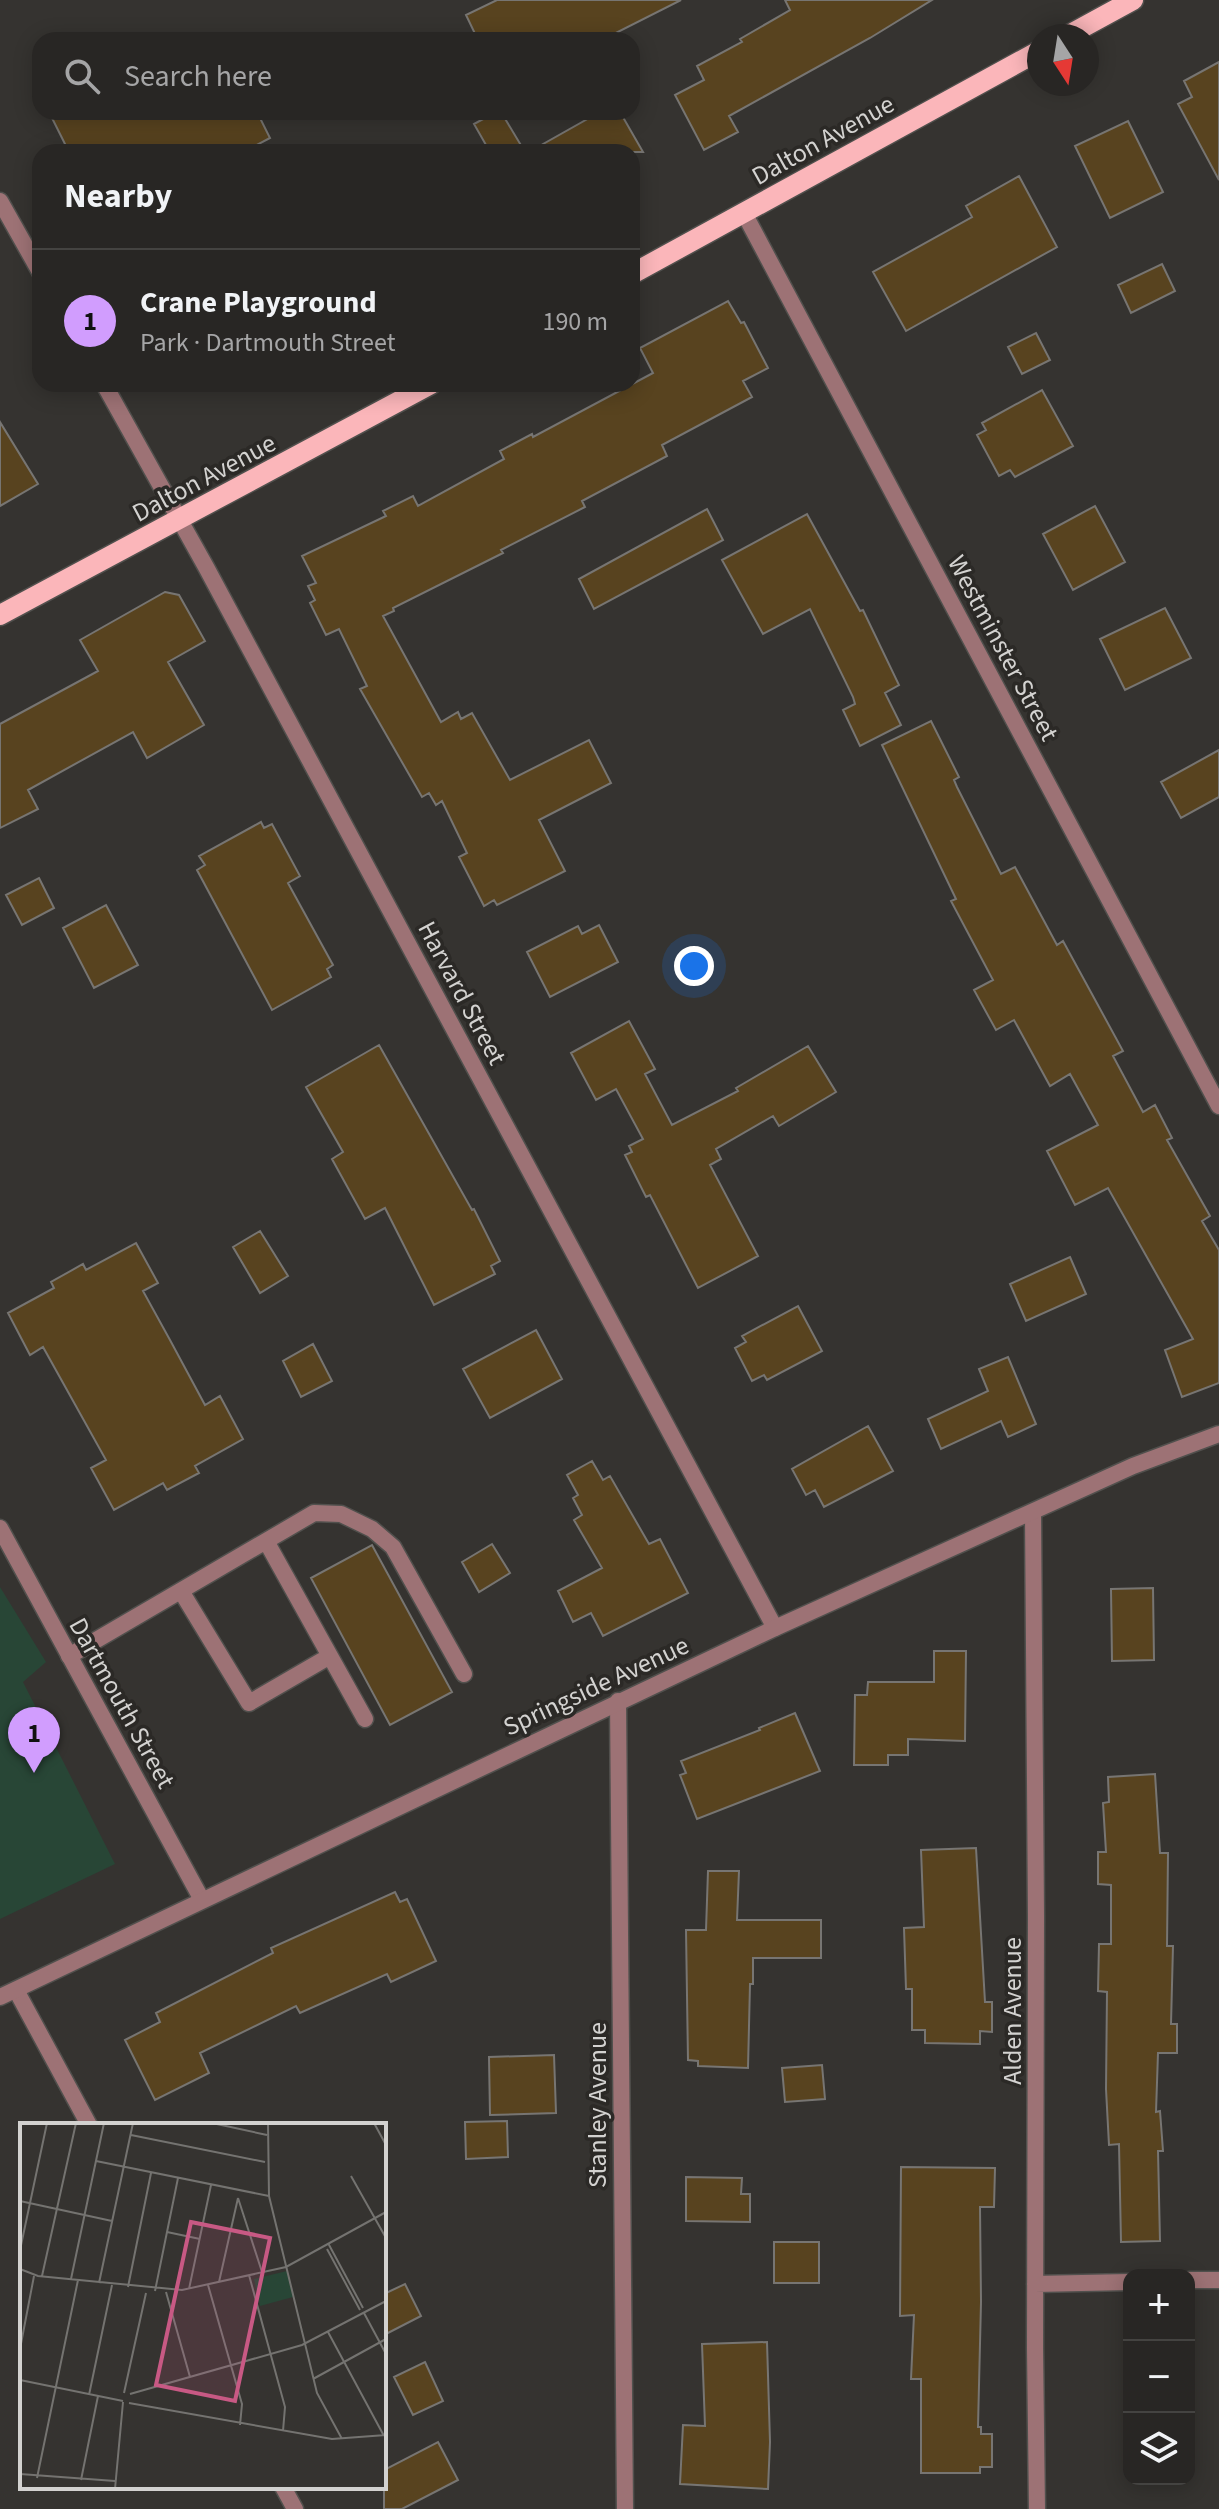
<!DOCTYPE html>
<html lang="en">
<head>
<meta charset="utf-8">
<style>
	body { margin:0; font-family:"Source Sans 3",sans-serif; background:#302e2c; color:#f1f3f6 }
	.controls { position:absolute; right:24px; bottom:24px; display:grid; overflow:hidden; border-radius:16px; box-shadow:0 4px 20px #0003 }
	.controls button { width:72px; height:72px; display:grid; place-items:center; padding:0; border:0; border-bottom:2px solid #444341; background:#282624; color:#f1f3f6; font:40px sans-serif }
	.compass { position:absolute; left:1027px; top:24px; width:72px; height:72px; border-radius:50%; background:#282624; box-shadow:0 4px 20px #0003; rotate:168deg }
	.you { position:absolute; left:694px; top:966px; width:28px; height:28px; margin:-20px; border:6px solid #fff; border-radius:50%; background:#1a73e8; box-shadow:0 0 0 12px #1a73e833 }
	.badge { display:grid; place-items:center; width:52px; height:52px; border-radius:50%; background:#d19dfe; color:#111; font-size:26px; font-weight:700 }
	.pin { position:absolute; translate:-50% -66px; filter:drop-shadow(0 2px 4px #0008) }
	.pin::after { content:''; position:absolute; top:42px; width:28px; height:24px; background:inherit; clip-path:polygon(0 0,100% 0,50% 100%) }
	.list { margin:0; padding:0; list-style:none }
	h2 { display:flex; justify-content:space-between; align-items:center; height:104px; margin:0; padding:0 32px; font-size:34px }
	h2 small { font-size:26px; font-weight:400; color:#a5a5a6 }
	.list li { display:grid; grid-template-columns:52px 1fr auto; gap:24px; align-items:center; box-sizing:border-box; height:144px; padding:0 32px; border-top:2px solid #444341 }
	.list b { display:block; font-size:30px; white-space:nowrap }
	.list p { margin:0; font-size:26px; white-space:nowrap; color:#a5a5a6 }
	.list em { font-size:26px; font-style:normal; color:#a5a5a6 }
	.icon { flex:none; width:44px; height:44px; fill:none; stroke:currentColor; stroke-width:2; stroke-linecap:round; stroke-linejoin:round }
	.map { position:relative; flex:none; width:1219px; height:2509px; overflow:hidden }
	.search { position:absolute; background:#282624; box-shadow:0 4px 20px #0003; left:32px; top:32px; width:608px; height:88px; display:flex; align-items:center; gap:20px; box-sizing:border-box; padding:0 28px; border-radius:24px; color:#a5a5a6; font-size:30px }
	.panel { position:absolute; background:#282624; box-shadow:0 4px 20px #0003; left:32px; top:144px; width:608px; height:248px; border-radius:24px }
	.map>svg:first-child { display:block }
	.green { fill:#284636 }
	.building { fill:#58431f; stroke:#777572; stroke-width:2 }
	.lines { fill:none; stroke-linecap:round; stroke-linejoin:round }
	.service-casing { stroke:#51504d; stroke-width:19 }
	.minor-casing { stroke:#51504d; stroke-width:19 }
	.tertiary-casing { stroke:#51504d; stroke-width:19 }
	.primary-casing { stroke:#51504d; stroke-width:23 }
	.service { stroke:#9d7275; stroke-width:16 }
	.minor { stroke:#9d7275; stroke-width:16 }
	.tertiary { stroke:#9d7275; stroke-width:16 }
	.primary { stroke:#fbb6ba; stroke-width:20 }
	.labels { text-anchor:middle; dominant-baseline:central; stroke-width:7; stroke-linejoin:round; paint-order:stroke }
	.street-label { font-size:26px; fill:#d3d2d0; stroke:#2b2926 }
	.inset-road { fill:none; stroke:#747370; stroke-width:2 }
	.view { fill:#c85984; fill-opacity:0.15; stroke:#c85984; stroke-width:4 }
	.inset-edge { fill:none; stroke:#d3d2d0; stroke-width:4 }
</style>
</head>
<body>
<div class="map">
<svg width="1219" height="2509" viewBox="0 0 1219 2509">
	<rect width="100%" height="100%" fill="#353330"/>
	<path class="green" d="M0 1587 46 1662 23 1682 115 1864 0 1919Z"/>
	<path class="building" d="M497 0H681L602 40H478L466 15Z
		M785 0H932L870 38 729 116 738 132 704 150 675 95 704 80 697 66 742 42 740 39 790 10Z
		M1219 62V180L1178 104 1192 97 1184 81Z
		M49 112H257L270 138 243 152H69Z
		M496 112H501L525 152H490L474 124Z
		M600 112H620L643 152H529Z
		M1128 121 1163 192 1110 218 1075 146Z
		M1019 176 1057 247 906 331 873 272 972 217 966 206Z
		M1162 264 1175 291 1131 313 1118 285Z
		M728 301 741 323 744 322 768 368 743 381 752 397 662 445 667 456 582 501 585 507 501 550 503 553 393 608 394 611 383 616 441 722 458 712 461 719 472 713 510 780 589 740 611 783 539 820 565 871 497 905 494 900 484 906 459 857 467 853 442 801 436 805 429 793 422 797 360 689 367 686 339 629 326 635 310 603 315 600 308 586 316 583 302 556 386 516 383 511 413 496 418 506 504 459 500 451 532 434 533 437 653 373 640 348Z
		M1036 333 1050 360 1022 374 1008 347Z
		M1042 390 1073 446 1015 477 1010 470 999 476 977 435 986 430 982 423Z
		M0 422 38 484 0 506Z
		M1095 506 1125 562 1073 590 1043 534Z
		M707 509 723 540 594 609 579 579Z
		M807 514 860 611 863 610 899 685 885 693 901 725 860 746 843 710 855 704 853 697 810 609 763 634 722 560Z
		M165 592 179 595 205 641 168 662 204 725 147 758 133 732 28 790 38 809 0 828V724L98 671 80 640Z
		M1165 608 1191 658 1125 690 1100 639Z
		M931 721 959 777 954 780 957 787 1001 874 1015 867 1057 945 1063 941 1123 1051 1113 1056 1143 1112 1155 1105 1172 1138 1167 1140 1210 1216 1202 1221 1219 1250V1383L1182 1397 1165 1350 1193 1339 1108 1188 1075 1205 1047 1151 1098 1125 1070 1074 1050 1086 1014 1020 996 1030 974 990 993 980 951 901 956 899 882 745Z
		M1219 750V797L1181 818 1161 782Z
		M261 822 264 828 272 824 300 876 288 883 333 965 327 969 331 977 272 1010 197 870 205 865 199 856Z
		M39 878 54 908 22 925 6 895Z
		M106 905 138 965 94 988 63 928Z
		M599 925 618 962 550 997 527 952 578 926 582 934Z
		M629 1021 655 1069 645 1074 672 1125 738 1091 736 1088 808 1046 836 1092 779 1126 773 1116 716 1149 721 1159 710 1165 758 1256 698 1288 650 1195 646 1197 625 1155 632 1152 629 1146 643 1139 616 1089 596 1100 571 1053Z
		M379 1045 472 1210 474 1209 500 1261 491 1266 495 1274 434 1305 385 1208 365 1219 332 1159 343 1152 306 1087Z
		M260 1231 288 1276 260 1293 233 1247Z
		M136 1243 158 1283 143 1291 170 1340 205 1405 220 1396 243 1439 195 1466 199 1473 167 1490 163 1483 114 1510 91 1468 106 1460 43 1347 30 1355 8 1313 54 1288 51 1282 83 1264 86 1270Z
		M1070 1257 1086 1294 1026 1321 1010 1284Z
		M798 1306 822 1351 767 1380 764 1375 752 1381 735 1348 746 1342 742 1336Z
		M536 1330 562 1379 490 1418 463 1369Z
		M313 1344 332 1381 301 1397 283 1361Z
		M1008 1357 1036 1424 1008 1437 1001 1421 941 1449 928 1419 988 1391 979 1369Z
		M868 1426 893 1471 824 1507 815 1490 806 1495 792 1469Z
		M592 1461 603 1480 610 1476 649 1544 660 1539 688 1593 603 1636 591 1613 573 1622 558 1591 602 1568 574 1520 582 1515 573 1498 578 1495 567 1475Z
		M492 1544 510 1573 479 1592 462 1562Z
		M372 1545 452 1692 390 1725 311 1578Z
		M1153 1588 1154 1660 1112 1661 1111 1589Z
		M934 1651H966L965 1741 908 1739V1755H888V1765H854L855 1695H867L868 1682H934Z
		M795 1713 820 1771 697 1819 680 1775 686 1773 681 1761 760 1730 759 1728Z
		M1155 1774 1160 1853H1168L1167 1946H1173L1171 2024H1177V2053H1158L1156 2112 1160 2111 1163 2151H1158L1160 2241 1121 2242 1119 2144 1109 2145 1106 2089 1107 1992 1098 1991 1099 1944H1111V1885L1098 1884V1852H1106L1103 1803 1109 1802 1108 1777Z
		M976 1848 985 2002H992V2032L980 2031V2044L925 2043V2030H912V1989H906L904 1928 924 1927 921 1850Z
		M708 1871H739L737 1920H821V1958H753V1984H750L748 2068 698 2066V2061L688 2060 686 1930H706Z
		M395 1892 400 1902 407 1899 436 1961 391 1982 387 1974 300 2013 296 2006 200 2053 209 2073 155 2100 125 2040 160 2022 156 2013 273 1953 271 1948Z
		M554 2055 556 2113 490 2115 489 2057Z
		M822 2065 825 2099 785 2102 782 2068Z
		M507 2121 508 2157 466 2159 465 2122Z
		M901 2167 995 2168 994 2207H980L981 2302 978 2427H981V2434H992V2467H980V2473H921V2379H911L914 2315 900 2316Z
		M686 2177 742 2178 741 2194H750V2222L686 2221Z
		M774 2242H819V2283H774Z
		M405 2284 421 2316 384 2335V2294Z
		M767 2342 770 2442 768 2489 680 2484 683 2425 705 2426 702 2344Z
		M425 2362 443 2401 413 2415 394 2377Z
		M438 2442 458 2480 402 2509H384V2470Z"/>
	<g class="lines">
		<defs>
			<path id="service" d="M266 1541 365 1719
				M181 1591 249 1703 330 1656
				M69 1656 314 1513 341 1514 372 1529 393 1547 464 1674"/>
			<path id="minor" d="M0 201 40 272
				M744 213 1219 1106
				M104 384 206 567 775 1628
				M1033 1513 1036 1917 1035 2348 1037 2509
				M0 1528 202 1900
				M618 1701 625 2509
				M16 1990 89 2125
				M1189 2280H1219
				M1035 2284 1129 2282
				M283 2487 295 2509"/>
			<path id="tertiary" d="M0 1997 775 1628 1133 1466 1219 1434"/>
			<path id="primary" d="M1067 36 1133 0
				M632 274 1039 51
				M0 615 431 384"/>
		</defs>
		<use href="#service" class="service-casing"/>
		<use href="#minor" class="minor-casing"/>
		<use href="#tertiary" class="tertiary-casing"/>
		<use href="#primary" class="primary-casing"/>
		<use href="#service" class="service"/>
		<use href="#minor" class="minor"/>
		<use href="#tertiary" class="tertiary"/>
		<use href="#primary" class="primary"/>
	</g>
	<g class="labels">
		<g class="street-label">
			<text transform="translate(823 140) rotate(-29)">Dalton Avenue</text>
			<text transform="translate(204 478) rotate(-28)">Dalton Avenue</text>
			<text transform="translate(1003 648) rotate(62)">Westminster Street</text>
			<text transform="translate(462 993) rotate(62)">Harvard Street</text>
			<text transform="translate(596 1686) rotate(-25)">Springside Avenue</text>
			<text transform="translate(122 1703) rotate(61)">Dartmouth Street</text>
			<text transform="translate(1012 2011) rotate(-90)">Alden Avenue</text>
			<text transform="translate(597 2105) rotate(-90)">Stanley Avenue</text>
		</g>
	</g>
	<g transform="translate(20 2123)">
		<rect width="366" height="366" fill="#353330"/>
		<path d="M267 148 273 174 240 183 234 156Z" fill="#284636"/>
		<path class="inset-road" d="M192 0 247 12M248 0 249 73 297 270 322 316M354 0 366 22M111 12 245 39M76 38 249 73M331 53 366 115M218 75 242 149M0 78 92 98M147 109 180 116M308 120 343 185M307 126 340 187M0 127 27 0M0 146 18 153 162 167 266 144 366 89M229 152 265 284 263 308M22 153 56 0M51 156 84 0M199 159 218 75M79 160 113 0M188 162 222 281 220 302M108 164 131 50M169 166 191 62M135 168 158 55M146 169 170 254M344 190 366 231M308 209 364 313M0 226 14 153M293 256 366 216M0 257 103 278M104 270 126 170M110 271 282 222 366 178M69 272 92 162M109 280 312 316 366 312M0 351 95 358M17 355 58 157M61 357 78 273M95 366 103 279"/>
		<path class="view" d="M171 99 250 115 215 278 136 262Z"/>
		<rect width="366" height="366" class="inset-edge"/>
	</g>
</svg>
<div class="controls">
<button>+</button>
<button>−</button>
<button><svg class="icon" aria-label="layers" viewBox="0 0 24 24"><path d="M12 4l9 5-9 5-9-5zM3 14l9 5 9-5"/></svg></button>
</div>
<svg class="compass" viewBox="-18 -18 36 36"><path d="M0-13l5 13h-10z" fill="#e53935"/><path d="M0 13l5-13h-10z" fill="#a5a5a6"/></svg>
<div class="you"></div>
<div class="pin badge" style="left:34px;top:1773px">1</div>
<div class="search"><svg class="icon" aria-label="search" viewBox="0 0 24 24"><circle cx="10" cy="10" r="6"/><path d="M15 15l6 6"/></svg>Search here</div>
<section class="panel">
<h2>Nearby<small></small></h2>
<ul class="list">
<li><span class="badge">1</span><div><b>Crane Playground</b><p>Park · Dartmouth Street</p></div><em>190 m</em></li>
</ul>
</section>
</div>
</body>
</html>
